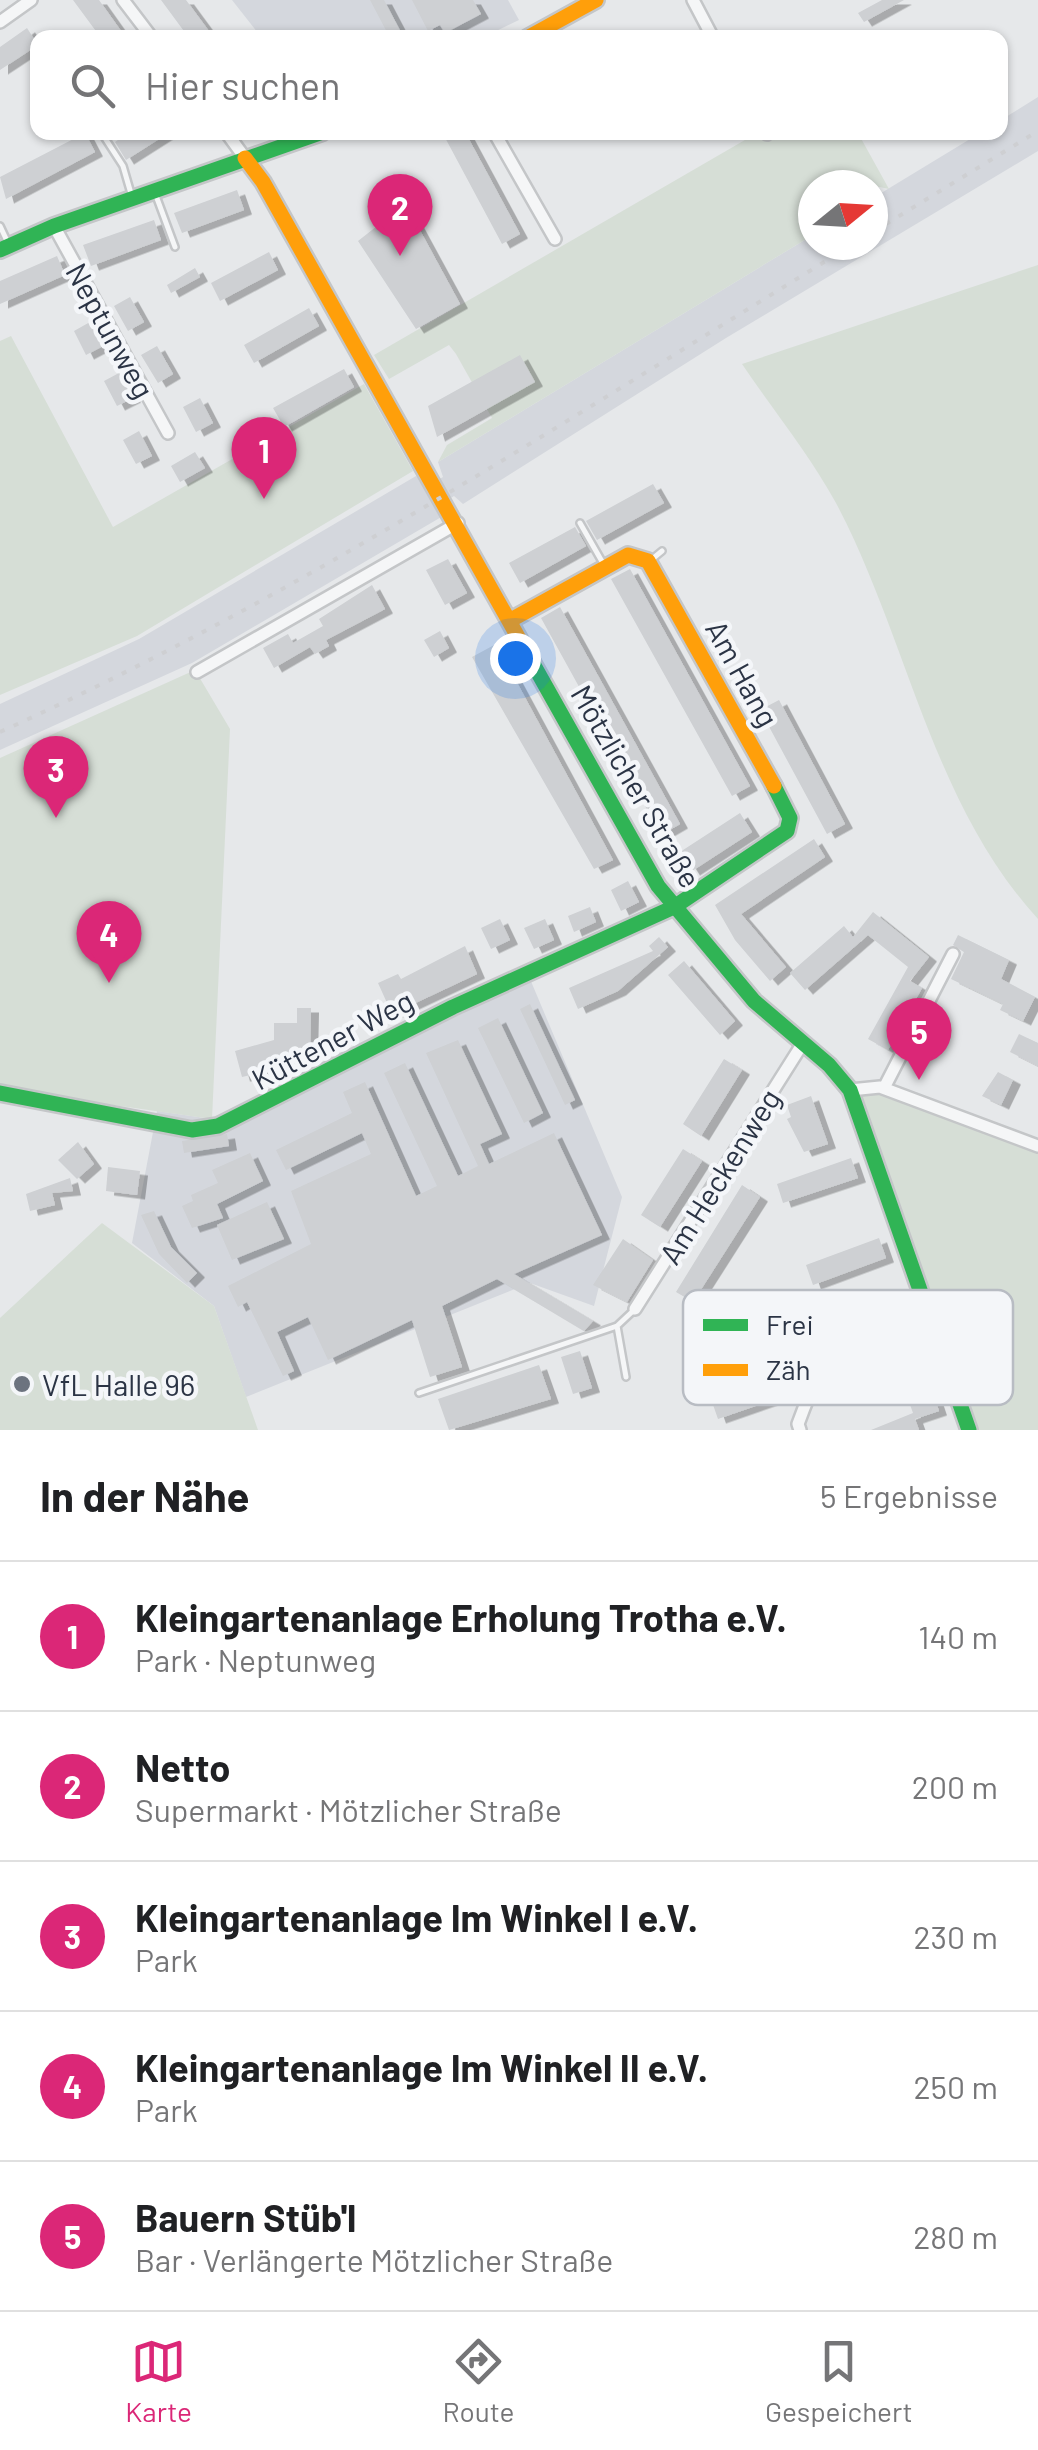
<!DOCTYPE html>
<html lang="de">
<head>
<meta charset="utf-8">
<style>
	body { margin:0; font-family:Barlow,sans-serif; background:#f6f6f6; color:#202124 }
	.compass { position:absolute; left:798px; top:170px; width:90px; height:90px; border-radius:50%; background:#fff; box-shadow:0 2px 8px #0004; rotate:72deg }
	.you { position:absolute; left:515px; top:658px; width:35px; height:35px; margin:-25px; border:8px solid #fff; border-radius:50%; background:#1a73e8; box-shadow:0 0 0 15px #1a73e833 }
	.badge { display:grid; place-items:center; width:65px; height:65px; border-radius:50%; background:#db2777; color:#fff; font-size:32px; font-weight:700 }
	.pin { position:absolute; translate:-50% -82px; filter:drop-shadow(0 2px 5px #0008) }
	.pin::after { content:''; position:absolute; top:52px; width:35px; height:30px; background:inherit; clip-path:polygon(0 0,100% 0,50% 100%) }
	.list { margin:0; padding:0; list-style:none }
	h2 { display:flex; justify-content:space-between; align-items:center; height:130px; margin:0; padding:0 40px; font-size:42px }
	h2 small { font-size:32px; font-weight:400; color:#757577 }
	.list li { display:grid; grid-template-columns:65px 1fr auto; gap:30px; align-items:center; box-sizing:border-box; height:150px; padding:0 40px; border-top:2px solid #e0e0e0 }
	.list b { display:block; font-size:38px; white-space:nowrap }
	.list p { margin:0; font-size:32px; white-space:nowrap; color:#757577 }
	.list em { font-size:32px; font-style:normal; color:#757577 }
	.icon { flex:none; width:55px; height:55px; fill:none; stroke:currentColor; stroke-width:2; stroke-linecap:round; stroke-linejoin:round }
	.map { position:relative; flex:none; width:1038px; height:1430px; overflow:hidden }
	.search { position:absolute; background:#fff; box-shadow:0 2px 8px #0004; left:30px; right:30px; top:30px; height:110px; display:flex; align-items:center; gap:25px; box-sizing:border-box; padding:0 35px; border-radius:20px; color:#757577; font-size:38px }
	.sheet { height:880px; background:#fff }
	nav { display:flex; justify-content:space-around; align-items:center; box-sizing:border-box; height:140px; border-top:2px solid #e0e0e0; background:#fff; font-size:28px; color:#757577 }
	nav a { display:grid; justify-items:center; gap:5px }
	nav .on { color:#db2777 }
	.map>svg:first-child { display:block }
	.built { fill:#d4d7dd }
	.green { fill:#d6ded6 }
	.building { fill:#ced0d3; filter:url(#shadow) }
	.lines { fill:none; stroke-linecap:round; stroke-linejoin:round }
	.lane-casing { stroke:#c4c6c8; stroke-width:10 }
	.street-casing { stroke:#c4c6c8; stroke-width:16 }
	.fast-casing { stroke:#c4c6c8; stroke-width:20 }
	.slow-casing { stroke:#c4c6c8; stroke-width:20 }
	.lane { stroke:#f5f6f7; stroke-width:5 }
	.street { stroke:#f5f6f7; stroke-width:11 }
	.fast { stroke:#30b455; stroke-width:15 }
	.slow { stroke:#ff9f0a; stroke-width:15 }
	.rail { stroke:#cecfd2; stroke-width:4; stroke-dasharray:5 10; stroke-linecap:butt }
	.poi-dot { fill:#6c737f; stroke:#f4f6f9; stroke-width:4 }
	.labels { text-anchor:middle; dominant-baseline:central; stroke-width:9; stroke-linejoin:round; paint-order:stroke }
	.street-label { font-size:30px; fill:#2b3445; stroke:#f4f6f9 }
	.poi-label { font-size:30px; fill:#2b3445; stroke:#f4f6f9; text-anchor:start }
	.key { fill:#f4f6f9; stroke:#b8bcc3; stroke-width:2.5 }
	.key-label { font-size:28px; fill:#2b3445 }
</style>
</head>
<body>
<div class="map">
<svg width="1038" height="1430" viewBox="0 0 1038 1430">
	<defs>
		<filter id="shadow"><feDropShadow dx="8" dy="4.5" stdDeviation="0" flood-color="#0004"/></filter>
	</defs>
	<rect width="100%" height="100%" fill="#e6e8ea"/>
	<path class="built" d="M232 0H508L519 20 484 37H261Z
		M1038 97V151L726 338 463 504 454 496 440 505 443 516 192 663 0 750V704L139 639 416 476 429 485 443 477 438 462 813 235V245H873V198L980 133 1000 132 1001 120Z
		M530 979 622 1197 594 1306 530 1283 246 1397 214 1306 132 1243 157 1111 212 1119 317 1066Z"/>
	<path class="green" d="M757 133H858L889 189 861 183 813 185V235L438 462 447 445 492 418 456 354 449 345 389 379 374 355Z
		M1038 265V919C931 802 908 639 836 503 810 455 773 410 742 364Z
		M11 336 113 527 364 384 413 471 137 636 0 695V341Z
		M195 670 230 729 212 1119 0 1089V758Z
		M879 1092 1038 1151V1430H975L857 1094Z
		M102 1223 214 1306 258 1430H0V1318Z"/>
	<path class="building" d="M73 0H99L126 38H101Z
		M161 0H186L214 38H189Z
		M370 0H384L404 38H390Z
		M412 0H473L481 14 445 33 440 25 428 31Z
		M882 0H904L864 22 858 13Z
		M27 28 38 45 0 70V47Z
		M130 132H170L126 160 115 142Z
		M442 132H465L520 234 502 244Z
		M85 133 95 152 6 199 0 177Z
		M237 190 244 210 182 233 174 213Z
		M400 208 404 216 410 212 460 304 416 329 358 241Z
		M154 220 161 240 91 266 83 245Z
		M269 252 278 270 220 301 211 283Z
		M57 256 65 275 0 304V281Z
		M195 268 200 277 171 293 167 285Z
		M130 297 144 322 128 331 114 306Z
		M309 308 319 326 254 363 244 345Z
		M90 322 103 346 86 355 74 331Z
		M157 346 173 374 158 383 141 355Z
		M520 355 535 382 437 437 428 406Z
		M344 369 354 387 284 427 273 408Z
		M119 373 133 398 117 406 104 381Z
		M200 398 213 423 196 432 183 407Z
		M139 431 152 456 136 464 123 440Z
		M195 452 205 468 180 482 171 466Z
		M653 484 664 503 597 540 586 521Z
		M575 527 586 546 520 583 509 563Z
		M448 559 467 593 445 605 426 570Z
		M630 569 750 786 732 796 611 579Z
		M372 585 385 609 326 640 329 646 315 654 310 647 274 668 263 648 288 634 293 643 323 626 319 619Z
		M560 607 680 824 661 835 541 618Z
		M440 631 449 648 434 657 424 640Z
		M496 644 613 860 594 869 472 657Z
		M779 700 845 824 827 834 760 710Z
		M740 813 752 832 692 871 680 852Z
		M814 839 825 857 741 914 786 967 770 981 735 940 715 905Z
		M628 881 639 902 621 911 611 890Z
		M590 907 596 922 574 932 568 916Z
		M873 912 929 957 910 981 922 988 888 1050 868 1039 908 967 868 935 805 990 790 973 844 926 853 937Z
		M500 919 510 940 491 949 481 928Z
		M545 919 554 940 534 949 524 928Z
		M958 935 1009 960 1001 979 1035 997 1023 1021 1000 1010 1003 1004 951 979 964 952 953 945Z
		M659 937 668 947 618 991 578 1009 569 988 653 951 649 946Z
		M465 946 477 974 392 1014 378 983 398 974 401 979Z
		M684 961 735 1021 720 1035 668 975Z
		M530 1004 575 1100 565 1105 520 1009Z
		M297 1008H311L310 1054 282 1064H262L264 1072 242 1077 235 1051 274 1040V1023H297Z
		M498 1018 543 1113 524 1123 478 1028Z
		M1019 1034 1038 1043V1066L1010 1052Z
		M458 1040 502 1134 480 1144 489 1164 554 1133 602 1235 514 1274 593 1321 584 1331 497 1279 442 1306 462 1367 430 1377 412 1320 328 1360 308 1317 277 1332 294 1371 283 1376 247 1302 238 1307 228 1286 311 1244 291 1191 371 1154 362 1133 286 1170 276 1150 352 1113 343 1092 365 1082 416 1196 437 1186 384 1073 405 1063 458 1176 478 1166 426 1053Z
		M724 1059 742 1070 701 1136 683 1124Z
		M998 1072 1013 1080 1001 1105 982 1096Z
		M811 1096 828 1144 804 1152 787 1119 791 1117 787 1105Z
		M227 1134 229 1146 184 1153 182 1141Z
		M78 1142 94 1164 77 1179 58 1160Z
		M683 1149 702 1161 660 1227 641 1215Z
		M250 1153 263 1181 217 1204 223 1218 192 1228 182 1206 193 1201 191 1195 218 1183 212 1170Z
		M851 1158 858 1178 783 1203 777 1184Z
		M108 1167 140 1171 137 1195 106 1191Z
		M70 1178 73 1191 52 1193 55 1205 30 1211 26 1194Z
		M742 1185 760 1197 693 1302 676 1292Z
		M267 1202 284 1239 232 1260 217 1225Z
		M154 1211 171 1247 197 1273 187 1283 159 1254 141 1215Z
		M879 1238 886 1258 813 1285 806 1265Z
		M623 1239 653 1260 627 1302 593 1285Z
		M580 1351 592 1388 573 1394 561 1357Z
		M539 1365 551 1399 449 1430 438 1399Z
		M786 1373 793 1393 718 1419 711 1399Z
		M932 1390 939 1411 915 1419 919 1430H871L913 1413 908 1399Z"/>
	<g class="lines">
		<defs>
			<path id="lane" d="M101 132 123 166 132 197
				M155 193 175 247
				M0 226 8 243
				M580 523 604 565
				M651 560 662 551
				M617 1326 626 1377
				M419 1393 617 1326 633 1311"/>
			<path id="street" d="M123 0 152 38
				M693 0 713 38
				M0 22 31 0
				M226 132 245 158
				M494 132 555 239
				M766 132 767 134
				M54 226 168 433
				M197 672 458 523
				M884 1088 953 954
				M850 1090 880 1087 1038 1146
				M635 1309 803 1043
				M800 1430 798 1424C826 1347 845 1324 923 1298"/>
			<path id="fast" d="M0 250 54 226 323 132
				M532 662 658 886 754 1001 829 1065 850 1090 969 1430
				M0 1093 192 1130 218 1126 453 1007 674 907 787 831 790 818 774 786"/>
			<path id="slow" d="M527 38 596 0
				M245 158 263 182 532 662
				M511 620 628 555 648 561 774 786"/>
		</defs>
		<use href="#lane" class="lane-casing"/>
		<use href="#street" class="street-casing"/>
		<use href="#fast" class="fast-casing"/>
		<use href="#slow" class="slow-casing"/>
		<use href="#lane" class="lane"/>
		<use href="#street" class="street"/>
		<use href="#fast" class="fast"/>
		<use href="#slow" class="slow"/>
		<path class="rail" d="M873 232 1038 131
			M0 732C299 597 572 416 852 245"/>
	</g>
	<circle class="poi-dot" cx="22" cy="1384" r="10"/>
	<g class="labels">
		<g class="street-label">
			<text transform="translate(111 330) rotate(61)">Neptunweg</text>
			<text transform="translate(743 673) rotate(61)">Am Hang</text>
			<text transform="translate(637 786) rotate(60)">Mötzlicher Straße</text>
			<text transform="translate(332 1039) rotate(-28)">Küttener Weg</text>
			<text transform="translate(719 1176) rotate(-58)">Am Heckenweg</text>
		</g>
		<g class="poi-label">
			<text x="42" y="1384">VfL Halle 96</text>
		</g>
	</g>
	<rect x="683" y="1290" width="330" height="115" rx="15" class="key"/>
	<rect x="703" y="1319" width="45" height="12" fill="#30b455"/>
	<rect x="703" y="1364" width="45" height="12" fill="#ff9f0a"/>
	<g class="key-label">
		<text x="766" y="1335">Frei</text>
		<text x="766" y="1380">Zäh</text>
	</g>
</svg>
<svg class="compass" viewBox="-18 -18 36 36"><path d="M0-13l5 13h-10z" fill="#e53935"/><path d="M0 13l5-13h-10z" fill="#757577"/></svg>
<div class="you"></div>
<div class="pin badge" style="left:264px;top:499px">1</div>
<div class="pin badge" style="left:400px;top:256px">2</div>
<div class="pin badge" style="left:56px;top:818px">3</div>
<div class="pin badge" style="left:109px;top:983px">4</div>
<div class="pin badge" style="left:919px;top:1080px">5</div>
<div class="search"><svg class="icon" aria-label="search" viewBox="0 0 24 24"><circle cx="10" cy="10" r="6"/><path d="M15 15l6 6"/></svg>Hier suchen</div>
</div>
<section class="sheet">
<h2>In der Nähe<small>5 Ergebnisse</small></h2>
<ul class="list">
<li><span class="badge">1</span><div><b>Kleingartenanlage Erholung Trotha e.V.</b><p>Park · Neptunweg</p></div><em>140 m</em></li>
<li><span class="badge">2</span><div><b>Netto</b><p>Supermarkt · Mötzlicher Straße</p></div><em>200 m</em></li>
<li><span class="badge">3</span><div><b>Kleingartenanlage Im Winkel I e.V.</b><p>Park</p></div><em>230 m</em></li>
<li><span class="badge">4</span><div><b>Kleingartenanlage Im Winkel II e.V.</b><p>Park</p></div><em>250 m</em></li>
<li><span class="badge">5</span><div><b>Bauern Stüb'l</b><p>Bar · Verlängerte Mötzlicher Straße</p></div><em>280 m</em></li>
</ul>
</section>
<nav>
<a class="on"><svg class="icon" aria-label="map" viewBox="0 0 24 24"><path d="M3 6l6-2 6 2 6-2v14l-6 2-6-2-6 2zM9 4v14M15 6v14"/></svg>Karte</a>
<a><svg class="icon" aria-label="directions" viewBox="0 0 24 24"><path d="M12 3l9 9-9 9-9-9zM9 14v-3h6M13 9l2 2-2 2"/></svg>Route</a>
<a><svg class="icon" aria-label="saved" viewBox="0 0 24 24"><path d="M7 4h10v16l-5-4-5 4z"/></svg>Gespeichert</a>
</nav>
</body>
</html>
